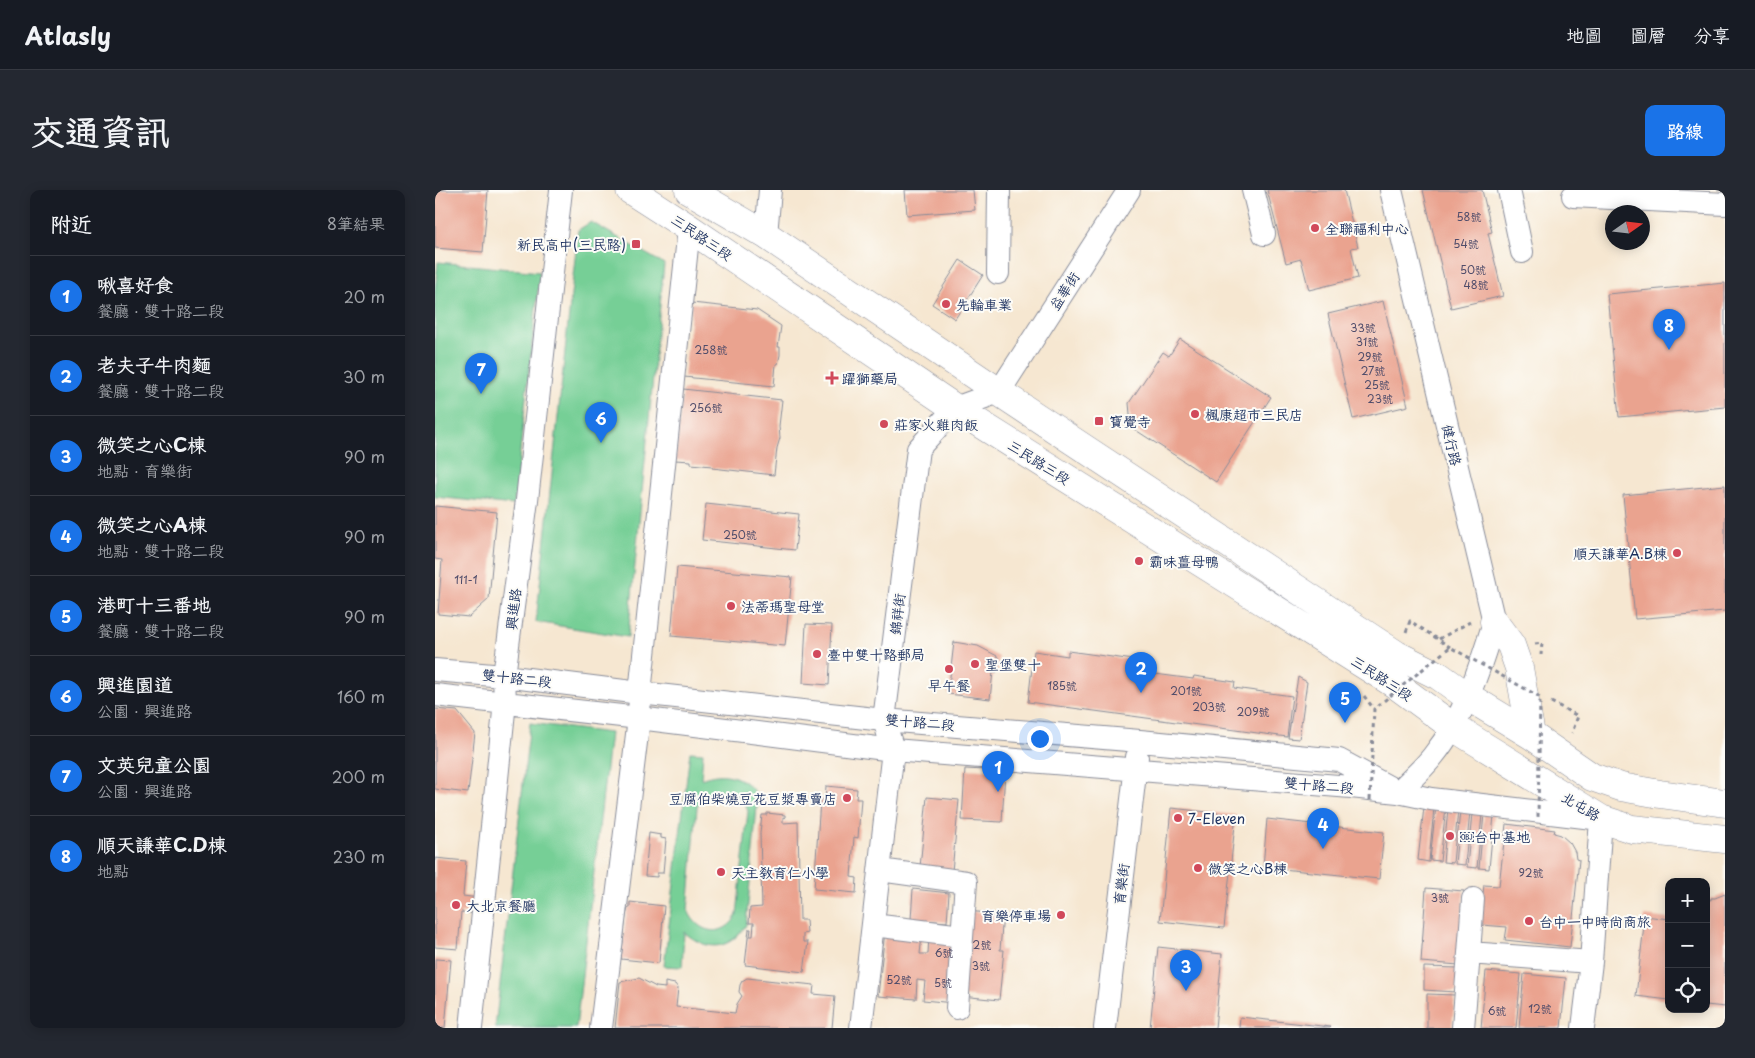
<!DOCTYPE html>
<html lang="zh-TW">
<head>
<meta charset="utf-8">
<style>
	body { margin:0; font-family:"Playpen Sans","LXGW WenKai TC",sans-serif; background:#242831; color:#f1f3f6 }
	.controls { position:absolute; right:15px; bottom:15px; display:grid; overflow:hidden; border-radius:10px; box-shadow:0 2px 12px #0003 }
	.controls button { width:45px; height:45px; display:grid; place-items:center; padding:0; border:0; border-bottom:1px solid #363941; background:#171b24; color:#f1f3f6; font:25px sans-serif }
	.compass { position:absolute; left:1170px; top:15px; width:45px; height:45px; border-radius:50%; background:#171b24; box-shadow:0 2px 12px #0003; rotate:76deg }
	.you { position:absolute; left:604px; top:548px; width:18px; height:18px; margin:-12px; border:4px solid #fff; border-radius:50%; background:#1a73e8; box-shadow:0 0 0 8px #1a73e833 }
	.badge { display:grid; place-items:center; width:32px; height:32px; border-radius:50%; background:#1a73e8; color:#fff; font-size:16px; font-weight:700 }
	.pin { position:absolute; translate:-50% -41px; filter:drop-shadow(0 1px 2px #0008) }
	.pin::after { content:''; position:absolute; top:26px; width:18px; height:15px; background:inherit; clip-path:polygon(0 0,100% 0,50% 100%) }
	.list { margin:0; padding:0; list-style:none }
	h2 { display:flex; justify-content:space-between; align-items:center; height:65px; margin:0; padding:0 20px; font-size:21px }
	h2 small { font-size:16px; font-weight:400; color:#9ea1a6 }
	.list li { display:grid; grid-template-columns:32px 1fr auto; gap:15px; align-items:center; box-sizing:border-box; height:80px; padding:0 20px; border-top:1px solid #363941 }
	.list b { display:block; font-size:19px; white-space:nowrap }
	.list p { margin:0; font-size:16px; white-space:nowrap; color:#9ea1a6 }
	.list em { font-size:16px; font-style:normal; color:#9ea1a6 }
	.icon { flex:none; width:28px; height:28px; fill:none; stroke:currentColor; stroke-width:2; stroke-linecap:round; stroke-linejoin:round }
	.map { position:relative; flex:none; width:1290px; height:838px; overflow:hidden; border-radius:10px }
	header { display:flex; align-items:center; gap:30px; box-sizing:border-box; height:70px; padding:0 25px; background:#171b24; border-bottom:1px solid #363941 }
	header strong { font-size:24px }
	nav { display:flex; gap:28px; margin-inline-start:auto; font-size:18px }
	.intro { display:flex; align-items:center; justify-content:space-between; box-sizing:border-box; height:120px; padding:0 30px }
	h1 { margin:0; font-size:35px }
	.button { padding:12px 22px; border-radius:10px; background:#1a73e8; color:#fff; font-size:18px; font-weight:700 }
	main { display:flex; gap:30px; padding:0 30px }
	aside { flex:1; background:#171b24; border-radius:10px; box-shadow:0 2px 12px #0003 }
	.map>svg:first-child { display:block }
	.green { fill:#76cf96; stroke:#487f7a; fill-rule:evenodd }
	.building { fill:#eaa38f }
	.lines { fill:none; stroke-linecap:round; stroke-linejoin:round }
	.minor-casing { stroke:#888b98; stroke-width:24 }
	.major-casing { stroke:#888b98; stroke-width:29 }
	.path { stroke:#888b98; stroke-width:3; stroke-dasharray:4 4; stroke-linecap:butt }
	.minor { stroke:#fff; stroke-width:22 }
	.major { stroke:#fff; stroke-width:28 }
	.path-bridge { stroke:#888b98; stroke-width:3; stroke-dasharray:4 4; stroke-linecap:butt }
	.poi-dot { fill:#d1495b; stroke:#fdfcf7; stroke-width:2 }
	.labels { text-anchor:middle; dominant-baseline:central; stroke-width:4; stroke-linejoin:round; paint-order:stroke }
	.number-label { font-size:11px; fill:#4f4c6a }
	.poi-label { font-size:14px; fill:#1b2f5e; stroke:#fdfcf7; text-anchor:start }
	.street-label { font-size:14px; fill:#1b2f5e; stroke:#fdfcf7 }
</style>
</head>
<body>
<header>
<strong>Atlasly</strong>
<nav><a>地圖</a><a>圖層</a><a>分享</a></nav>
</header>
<div class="intro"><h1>交通資訊</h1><a class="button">路線</a></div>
<main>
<aside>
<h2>附近<small>8筆結果</small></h2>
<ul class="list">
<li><span class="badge">1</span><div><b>啾喜好食</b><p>餐廳 · 雙十路二段</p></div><em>20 m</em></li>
<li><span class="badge">2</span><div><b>老夫子牛肉麵</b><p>餐廳 · 雙十路二段</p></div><em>30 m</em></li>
<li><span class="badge">3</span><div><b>微笑之心C棟</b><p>地點 · 育樂街</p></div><em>90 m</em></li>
<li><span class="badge">4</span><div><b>微笑之心A棟</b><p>地點 · 雙十路二段</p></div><em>90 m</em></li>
<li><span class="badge">5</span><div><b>港町十三番地</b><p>餐廳 · 雙十路二段</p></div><em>90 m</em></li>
<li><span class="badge">6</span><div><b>興進園道</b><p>公園 · 興進路</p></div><em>160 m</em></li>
<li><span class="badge">7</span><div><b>文英兒童公園</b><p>公園 · 興進路</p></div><em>200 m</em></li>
<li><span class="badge">8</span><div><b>順天謙華C.D棟</b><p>地點</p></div><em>230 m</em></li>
</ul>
</aside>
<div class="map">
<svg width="1290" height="838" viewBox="0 0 1290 838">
	<rect width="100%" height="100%" fill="#fdfcf7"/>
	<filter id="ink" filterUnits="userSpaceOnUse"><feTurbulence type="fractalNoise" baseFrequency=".02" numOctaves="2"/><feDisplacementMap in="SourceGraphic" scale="10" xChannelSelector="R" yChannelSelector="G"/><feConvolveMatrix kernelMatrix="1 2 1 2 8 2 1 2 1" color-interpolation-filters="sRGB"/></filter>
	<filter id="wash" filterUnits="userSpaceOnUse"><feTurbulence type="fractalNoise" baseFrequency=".0096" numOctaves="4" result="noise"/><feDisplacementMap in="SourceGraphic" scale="20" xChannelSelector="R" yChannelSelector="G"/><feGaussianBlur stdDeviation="1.12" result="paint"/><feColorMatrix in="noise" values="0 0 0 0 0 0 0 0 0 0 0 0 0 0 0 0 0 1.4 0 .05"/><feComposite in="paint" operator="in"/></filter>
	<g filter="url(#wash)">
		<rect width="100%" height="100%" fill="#f6e7d1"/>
		<path class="green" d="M156 32 229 74 193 447 101 432 143 40Z
			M3 72 105 82 79 315 0 307V102Z
			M95 533 175 543 141 838H60Z
			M255 562 268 563 266 589C289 580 308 585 323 606L311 735C294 761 272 762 249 742L247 777 229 776ZM288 600C301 603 308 608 313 621L302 725C289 749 262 744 253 720L262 617C268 606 275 601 288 600Z"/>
		<g id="blocks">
			<path class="building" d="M0 0H53L48 62 0 58Z
				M470 0H538L540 20 472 25Z
				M832 0H909L923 57 916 58 923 88 874 100 866 69 851 73Z
				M988 0H1047L1057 42 1053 43 1068 106 1016 118Z
				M525 70 548 85 520 129 497 114Z
				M1290 93V217L1184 227 1172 104Z
				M948 111 973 216 918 229 893 124Z
				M257 113 322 120 346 136 343 157H345V165L343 174H341L339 196 249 187Z
				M745 149 836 207 781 292 699 239 696 235 694 213 728 162 734 166Z
				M248 199 347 210 344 236 345 248 342 258 339 285 277 278V276L256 274V271L240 270Z
				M1290 295V421L1200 429 1188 305Z
				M271 314 364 324 360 360 267 350Z
				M0 316 62 322 54 409 34 427 3 424 7 370 0 369Z
				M242 377 357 387 350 456 236 446Z
				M371 434 397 435 394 495 368 493Z
				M519 452 543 456 564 467 562 482H558L555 509 513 504Z
				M599 461 633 466V461L699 470 697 481 758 489 759 486 800 492 799 498 857 506 852 547 593 512Z
				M863 487 872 492 864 549 853 548Z
				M0 519 22 521 40 543 33 603 0 599Z
				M530 579 570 581 567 632 527 630Z
				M391 596 422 599 421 609H426L423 648 419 647 416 687 422 688 421 703 379 699 385 610H390Z
				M492 607 524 610 517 681 485 677Z
				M1001 616 1011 617 1005 671 995 670Z
				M989 617H999L994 672 983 670Z
				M736 618 801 625 789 738 725 731Z
				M1013 618 1023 619 1018 673 1008 672Z
				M1025 620 1035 621 1030 675 1020 674Z
				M332 623 350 625V628L348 627V633L363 632 365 730H371L372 743 368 744V752H373L369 782 310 775 314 739H316L315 746H318L319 733H314L315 718 327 717 325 643 327 625H332Z
				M1037 623 1047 624 1042 678 1032 677Z
				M1049 624 1059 625 1054 679 1044 678Z
				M832 629 949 642 944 689 828 677Z
				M1071 634 1120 640 1119 643 1126 645 1135 653 1140 662 1141 669 1144 670 1135 757 1070 750 1072 737 1047 735 1045 729 1049 695 1064 696Z
				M214 643 226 645V648L231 649 228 683H222V687L210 686Z
				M0 668 31 671 28 706 44 708 42 724 26 722 23 759 0 757Z
				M991 698 1029 701 1024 775 986 772Z
				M478 699 514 703 512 732 476 729Z
				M1290 704V817L1271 815V709L1276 710V708H1280Z
				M195 712 229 716 224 773 186 769 191 726 193 718H195Z
				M530 721 568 724 565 760H569L564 810 527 806Z
				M1210 726 1234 729V810L1201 806Z
				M450 741 487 745 485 764H493L494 745 525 748 519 813 488 810 490 791 482 790 481 809 443 806Z
				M723 757 787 764 780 838H715Z
				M0 769 16 770 10 838H0Z
				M989 777 1024 778 1021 802 989 800Z
				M1051 781 1086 784 1081 838H1046Z
				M1089 784 1131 788 1126 838H1084Z
				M204 788 221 797 230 798V792L240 794 243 798 241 817 300 823 302 814 307 806 304 802 305 795 307 791 312 788 379 795 378 804 400 806 397 838H180L185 792Z
				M992 804 1020 805 1017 838H992Z
				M805 827 896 837 895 838H804Z"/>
		</g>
	</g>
	<g filter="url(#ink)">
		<use href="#blocks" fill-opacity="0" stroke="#888b98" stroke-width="1"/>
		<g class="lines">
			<defs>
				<path id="minor" d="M818 0 829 44
					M1074 0 1087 62
					M1138 6 1290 14
					M331 45 335 0
					M563 83 564 0
					M0 480 69 486 205 503 449 530 705 551 904 570 963 602C975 590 988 579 998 566 1029 528 1045 478 1059 432L956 0
					M0 505 204 528 458 560 916 597 963 602 996 609 1166 629 1156 772 1148 838
					M445 680 531 692 522 818
					M438 735 527 746
					M1034 763 1038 709
					M36 838 70 512 69 486 92 310 126 0
					M166 838 204 528 205 503 254 38
					M426 838 458 560 449 530 483 259 520 218 564 202 694 0
					M670 838 702 567
					M1028 838 1034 763 1156 772"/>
				<path id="major" d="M195 0 254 38 520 218 961 495 1018 537 1166 629 1197 639 1290 649
					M254 0 331 45 564 202 962 465 1004 486 1032 506 1096 545 1157 587 1186 597 1225 604 1290 613
					M1059 432 1076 455 1084 478 1096 545"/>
			</defs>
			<use href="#minor" class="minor-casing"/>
			<use href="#major" class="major-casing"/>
			<path class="path" d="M971 442 975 431 1015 457
				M1004 449 1035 432
				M1100 454 1107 453 1106 465
				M929 506 939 519
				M1116 512 1143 526 1137 543"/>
			<use href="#minor" class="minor"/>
			<use href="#major" class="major"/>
			<path class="path-bridge" d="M935 610 939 519 1015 457 1105 507 1103 627"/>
		</g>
	</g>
	<g class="poi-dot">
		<circle cx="880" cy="38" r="5"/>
		<rect x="196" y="49" width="10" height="10" rx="2.5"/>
		<circle cx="511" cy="114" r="5"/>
		<path d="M394.5 180.5h5v5h5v5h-5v5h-5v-5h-5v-5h5z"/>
		<circle cx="760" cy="224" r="5"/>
		<rect x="659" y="226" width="10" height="10" rx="2.5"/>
		<circle cx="449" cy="234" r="5"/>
		<circle cx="1242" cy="363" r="5"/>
		<circle cx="704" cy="371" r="5"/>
		<circle cx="296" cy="416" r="5"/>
		<circle cx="382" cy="464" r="5"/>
		<circle cx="540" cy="474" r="5"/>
		<circle cx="514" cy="479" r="5"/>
		<circle cx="412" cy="608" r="5"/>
		<circle cx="743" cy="628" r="5"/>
		<circle cx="1015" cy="646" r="5"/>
		<circle cx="763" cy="678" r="5"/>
		<circle cx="286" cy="682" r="5"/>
		<circle cx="21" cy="715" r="5"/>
		<circle cx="626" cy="725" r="5"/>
		<circle cx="1094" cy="731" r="5"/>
	</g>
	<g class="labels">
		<g class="number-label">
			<text x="1034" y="26">58號</text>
			<text x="1031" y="53">54號</text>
			<text x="1038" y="79">50號</text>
			<text x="1041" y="94">48號</text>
			<text x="928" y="137">33號</text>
			<text x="932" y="151">31號</text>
			<text x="276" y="159">258號</text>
			<text x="935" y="166">29號</text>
			<text x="938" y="180">27號</text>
			<text x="942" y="194">25號</text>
			<text x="945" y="208">23號</text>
			<text x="271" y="217">256號</text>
			<text x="305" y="344">250號</text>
			<text x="31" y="389">111-1</text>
			<text x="627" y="495">185號</text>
			<text x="751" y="500">201號</text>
			<text x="774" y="516">203號</text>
			<text x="818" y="521">209號</text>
			<text x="1096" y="682">92號</text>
			<text x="1005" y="707">3號</text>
			<text x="547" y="754">2號</text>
			<text x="509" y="762">6號</text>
			<text x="546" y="775">3號</text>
			<text x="464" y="789">52號</text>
			<text x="508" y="792">5號</text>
			<text x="1105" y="818">12號</text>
			<text x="1062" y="820">6號</text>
		</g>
		<g class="poi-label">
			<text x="890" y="38">全聯福利中心</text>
			<text x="191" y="54" text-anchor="end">新民高中(三民路)</text>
			<text x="521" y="114">先輪車業</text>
			<text x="407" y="188">躍獅藥局</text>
			<text x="770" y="224">楓康超市三民店</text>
			<text x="674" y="231">寶覺寺</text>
			<text x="459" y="234">莊家火雞肉飯</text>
			<text x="1232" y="363" text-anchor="end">順天謙華A.B棟</text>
			<text x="714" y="371">霸味薑母鴨</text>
			<text x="306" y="416">法蒂瑪聖母堂</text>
			<text x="392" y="464">臺中雙十路郵局</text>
			<text x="550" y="474">聖堡雙十</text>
			<text x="514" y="495" text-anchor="middle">早午餐</text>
			<text x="402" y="608" text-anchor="end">豆腐伯柴燒豆花豆漿專賣店</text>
			<text x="753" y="628">7-Eleven</text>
			<text x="1025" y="646">￼台中基地</text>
			<text x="773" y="678">微笑之心B棟</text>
			<text x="296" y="682">天主教育仁小學</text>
			<text x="31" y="715">大北京餐廳</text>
			<text x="616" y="725" text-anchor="end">育樂停車場</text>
			<text x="1104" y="731">台中一中時尚商旅</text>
		</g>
		<g class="street-label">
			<text transform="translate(267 47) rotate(34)">三民路三段</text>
			<text transform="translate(629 101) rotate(-57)">益華街</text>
			<text transform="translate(1017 255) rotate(77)">健行路</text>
			<text transform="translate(604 272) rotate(32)">三民路三段</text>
			<text transform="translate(78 419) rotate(-83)">興進路</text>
			<text transform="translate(462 424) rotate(-83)">錦祥街</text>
			<text transform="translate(82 488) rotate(6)">雙十路二段</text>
			<text transform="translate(947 488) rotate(33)">三民路三段</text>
			<text transform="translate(485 532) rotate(5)">雙十路二段</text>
			<text transform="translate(884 595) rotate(5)">雙十路二段</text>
			<text transform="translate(1146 616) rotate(31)">北屯路</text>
			<text transform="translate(686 694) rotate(-83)">育樂街</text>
		</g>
	</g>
</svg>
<div class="controls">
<button>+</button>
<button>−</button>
<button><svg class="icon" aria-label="locate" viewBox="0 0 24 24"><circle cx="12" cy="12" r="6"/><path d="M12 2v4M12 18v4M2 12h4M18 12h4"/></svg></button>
</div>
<svg class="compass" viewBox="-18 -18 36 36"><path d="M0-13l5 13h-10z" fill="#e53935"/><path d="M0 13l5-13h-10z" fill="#9ea1a6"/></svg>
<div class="you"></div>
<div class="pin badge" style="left:563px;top:602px">1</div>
<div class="pin badge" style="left:706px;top:503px">2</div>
<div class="pin badge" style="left:751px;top:801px">3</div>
<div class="pin badge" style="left:888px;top:659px">4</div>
<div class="pin badge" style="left:910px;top:533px">5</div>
<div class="pin badge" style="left:166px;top:253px">6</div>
<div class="pin badge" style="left:46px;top:204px">7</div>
<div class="pin badge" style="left:1234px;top:160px">8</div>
</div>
</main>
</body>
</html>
